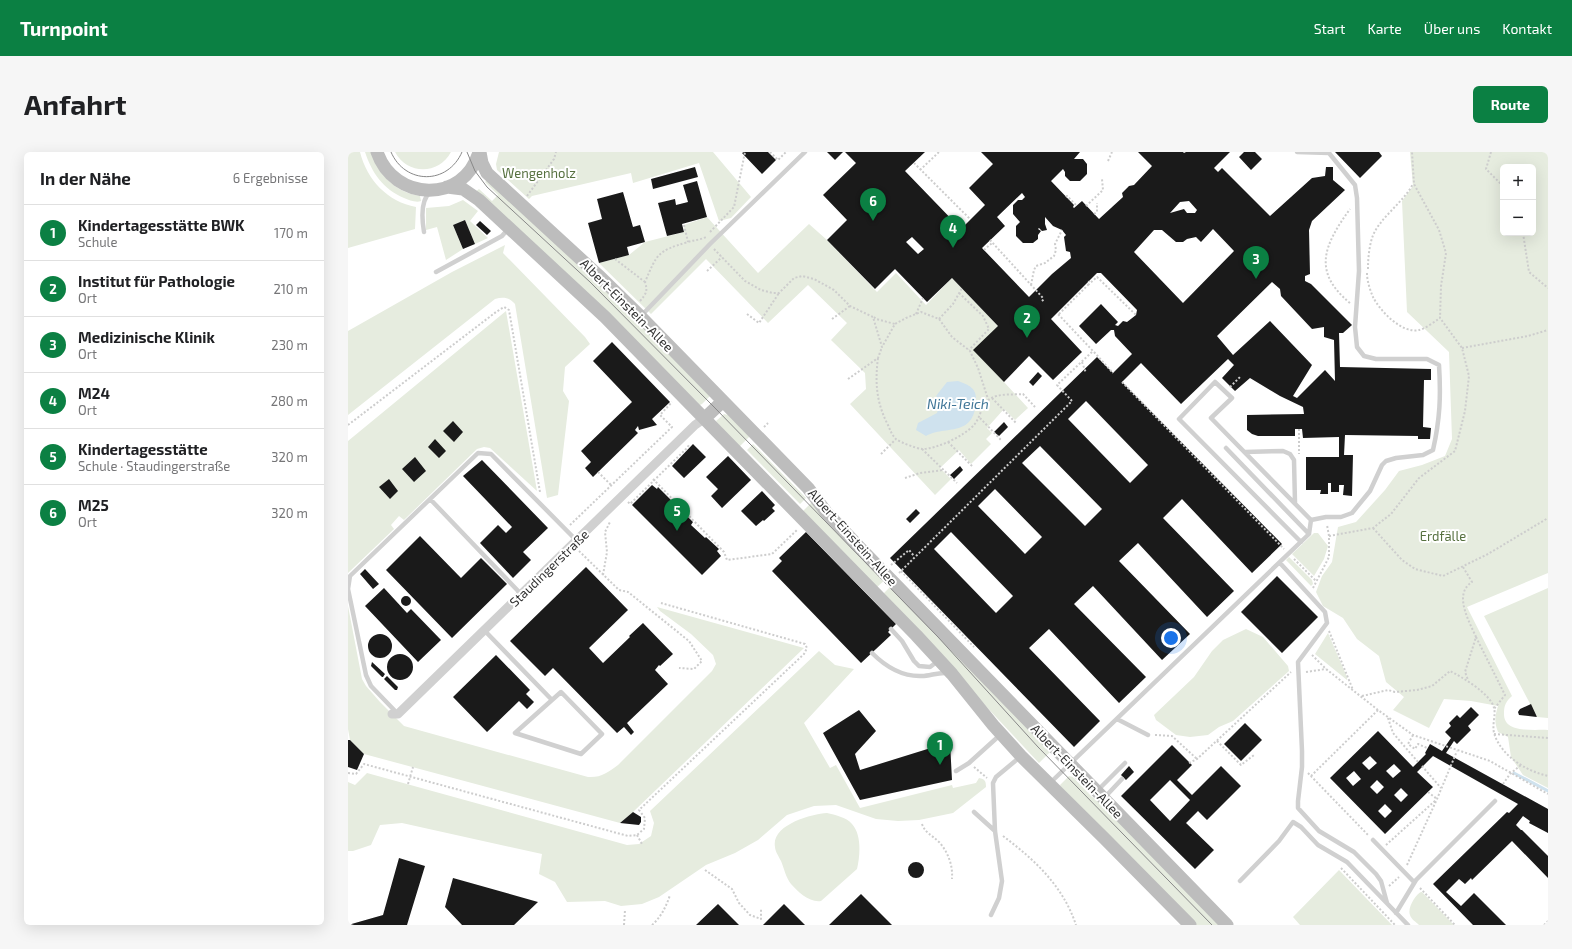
<!DOCTYPE html>
<html lang="de">
<head>
<meta charset="utf-8">
<style>
	body { margin:0; font-family:"Exo 2",sans-serif; background:#f6f6f6; color:#202124 }
	.controls { position:absolute; right:12px; top:12px; display:grid; overflow:hidden; border-radius:6px; box-shadow:0 4px 16px #0002 }
	.controls button { width:36px; height:36px; display:grid; place-items:center; padding:0; border:0; border-bottom:1px solid #e0e0e0; background:#fff; color:#202124; font:20px sans-serif }
	.you { position:absolute; left:823px; top:486px; width:14px; height:14px; margin:-10px; border:3px solid #fff; border-radius:50%; background:#1a73e8; box-shadow:0 0 0 6px #1a73e833 }
	.badge { display:grid; place-items:center; width:26px; height:26px; border-radius:50%; background:#0b8043; color:#fff; font-size:13px; font-weight:700 }
	.pin { position:absolute; translate:-50% -33px; filter:drop-shadow(0 1px 2px #0008) }
	.pin::after { content:''; position:absolute; top:21px; width:14px; height:12px; background:inherit; clip-path:polygon(0 0,100% 0,50% 100%) }
	.list { margin:0; padding:0; list-style:none }
	h2 { display:flex; justify-content:space-between; align-items:center; height:52px; margin:0; padding:0 16px; font-size:17px }
	h2 small { font-size:13px; font-weight:400; color:#757577 }
	.list li { display:grid; grid-template-columns:26px 1fr auto; gap:12px; align-items:center; box-sizing:border-box; height:56px; padding:0 16px; border-top:1px solid #e0e0e0 }
	.list b { display:block; font-size:15px; white-space:nowrap }
	.list p { margin:0; font-size:13px; white-space:nowrap; color:#757577 }
	.list em { font-size:13px; font-style:normal; color:#757577 }
	.map { position:relative; flex:none; width:1200px; height:773px; overflow:hidden; border-radius:6px }
	header { display:flex; align-items:center; gap:24px; box-sizing:border-box; height:56px; padding:0 20px; background:#0b8043; color:#fff }
	header strong { font-size:19px }
	nav { display:flex; gap:22px; margin-inline-start:auto; font-size:14px }
	.intro { display:flex; align-items:center; justify-content:space-between; box-sizing:border-box; height:96px; padding:0 24px }
	h1 { margin:0; font-size:28px }
	.button { padding:10px 18px; border-radius:6px; background:#0b8043; color:#fff; font-size:14px; font-weight:700 }
	main { display:flex; gap:24px; padding:0 24px }
	aside { flex:1; background:#fff; border-radius:6px; box-shadow:0 4px 16px #0002 }
	.map>svg:first-child { display:block }
	.green { fill:#e6ecdf; fill-rule:evenodd }
	.water { fill:#cfe2ee }
	.lines { fill:none; stroke-linecap:round; stroke-linejoin:round }
	.stream { stroke:#cfe2ee; stroke-width:3 }
	.building { fill:#1a1a1a; fill-rule:evenodd }
	.path { stroke:#cdcdcd; stroke-width:2; stroke-dasharray:2 2; stroke-linecap:butt }
	.lane { stroke:#d0d0d0; stroke-width:4.5 }
	.street { stroke:#d0d0d0; stroke-width:9 }
	.secondary { stroke:#bdbdbd; stroke-width:13 }
	.tram { stroke:#888; stroke-width:1 }
	.labels { text-anchor:middle; dominant-baseline:central; stroke-width:4; stroke-linejoin:round; paint-order:stroke }
	.park-label { font-size:13px; fill:#56703f; stroke:#fff }
	.street-label { font-size:13px; fill:#333; stroke:#fff }
	.water-label { font-size:14px; font-style:italic; fill:#3f7597; stroke:#fff }
</style>
</head>
<body>
<header>
<strong>Turnpoint</strong>
<nav><a>Start</a><a>Karte</a><a>Über uns</a><a>Kontakt</a></nav>
</header>
<div class="intro"><h1>Anfahrt</h1><a class="button">Route</a></div>
<main>
<aside>
<h2>In der Nähe<small>6 Ergebnisse</small></h2>
<ul class="list">
<li><span class="badge">1</span><div><b>Kindertagesstätte BWK</b><p>Schule</p></div><em>170 m</em></li>
<li><span class="badge">2</span><div><b>Institut für Pathologie</b><p>Ort</p></div><em>210 m</em></li>
<li><span class="badge">3</span><div><b>Medizinische Klinik</b><p>Ort</p></div><em>230 m</em></li>
<li><span class="badge">4</span><div><b>M24</b><p>Ort</p></div><em>280 m</em></li>
<li><span class="badge">5</span><div><b>Kindertagesstätte</b><p>Schule · Staudingerstraße</p></div><em>320 m</em></li>
<li><span class="badge">6</span><div><b>M25</b><p>Ort</p></div><em>320 m</em></li>
</ul>
</aside>
<div class="map">
<svg width="1200" height="773" viewBox="0 0 1200 773">
	<rect width="100%" height="100%" fill="#fff"/>
	<path class="green" d="M0 0H12C19 28 40 50 68 55L67 77 0 96Z
		M17 0H23C31 23 47 40 72 44L73 49C68 51 61 48 56 46 35 37 24 21 17 0Z
		M47 0H103C91 23 59 23 47 0Z
		M151 0H365L403 45 383 66 371 69 351 11 285 31 283 21 184 44 181 47 149 18 148 12Z
		M1062 0H1200V421L1119 455 1164 544C1158 549 1156 554 1156 561 1155 582 1186 577 1200 578V636L1175 623 1163 605 1160 585 1150 580C1146 570 1147 564 1150 554L1123 549 1096 547 1081 576 1045 558 1056 545 1038 530 1031 504 1009 487 995 466 975 454 968 440 974 424 984 410 990 375 1008 370 1037 338 1051 319 1074 313 1097 304 1104 287 1101 200 1059 160 1054 49 1065 34ZM1155 15H1185V81H1155Z
		M140 27 232 111 362 244 354 252 352 253 127 40 131 37 144 49 150 43 137 30Z
		M115 48 130 59 122 69 140 86 127 92 117 68 105 73 115 97 98 108 89 75 78 78V56L101 54Z
		M359 65 410 121 461 72 479 88 529 140 548 121 578 153 604 126 650 174 656 230 680 256 667 268 656 257 639 276 644 281 638 287 643 292 623 312 611 298 592 316 603 327 587 343 502 252 518 237 517 221 483 188 499 171 460 133 420 171 358 107 303 162 251 111 281 103 297 90 336 80V73Z
		M157 93 155 101 237 185 242 192 217 215 215 239 221 249 210 343 199 346 167 152C161 145 155 145 147 147L0 263V179L104 120Z
		M158 159 189 339 142 296 136 295 129 297 56 368 51 364 43 373 46 377 0 421V289Z
		M376 262 380 263 403 283 390 296 368 269Z
		M405 292 458 346 452 352 399 298Z
		M466 348 538 427 528 436 453 361Z
		M966 381H970L980 394 976 407 966 424 944 402Z
		M941 405 964 428 965 432 963 434 938 408Z
		M544 433 704 598 691 611 534 443Z
		M1200 436V566L1189 565 1136 464Z
		M0 454 14 527 18 534 32 550 56 574 240 625C253 626 260 620 270 613L364 519 368 512 365 503 343 482 312 459 309 455 456 496 285 660 272 671 16 602 2 588 0 577Z
		M898 477 915 485 940 514 941 519 885 569 871 575 860 583 842 585 828 583 808 568 806 563 846 525 864 499 875 488Z
		M980 481 999 525V528L967 502Z
		M471 499 487 513 506 517 456 571 482 616 488 613 512 656 604 633 605 636 628 631 631 626C637 627 638 629 638 635L605 661 571 668 550 669 528 667 488 653 466 654 439 663 410 688 387 701 358 713 311 745 294 752 273 754 257 749 219 750 207 730 191 722 194 702 54 671 32 673 23 693 5 699H0V630L7 633 19 621 279 693 291 692 303 684 306 671 302 659Z
		M721 624 725 625 744 645 753 649 875 773H846L713 635 712 633Z
		M479 661C487 663 498 665 504 672 514 683 512 704 509 717L473 749C462 751 450 740 443 732 438 726 436 716 433 709 431 705 427 699 427 695 423 673 463 662 479 661Z
		M991 718 1044 773H952L945 765Z
		M1073 740H1074L1106 773H1071C1068 770 1063 767 1062 763 1059 756 1068 742 1073 740Z"/>
	<path class="water" d="M610 229C621 233 629 236 628 249 626 286 598 273 578 284L568 278 570 271 589 261 593 248 588 244 599 230Z"/>
	<g class="lines">
		<path class="stream" d="M1166 621 1200 639"/>
	</g>
	<path class="building" d="M396 0H420L428 8 414 22 394 1Z
		M479 0H495L487 8Z
		M497 0H577L557 19 613 77 637 53 621 36 645 12 633 0H732L726 7H735L739 12V22L732 29H722L717 24V20L715 17 703 29 726 53 725 55 726 56 734 49 751 67 775 45 774 41 781 34 786 33 804 14 790 0H835L836 1 838 0H882L866 16 870 20 874 16 922 64 964 26 977 24 978 15H985V28L997 38 964 69 961 78 962 122 957 124V129L963 132 1004 173 995 181H991L992 215 1083 217V228H1076L1075 275 1083 276 1082 287H1070V284L997 283 996 303H1005L1004 344 995 343 996 333H991V340H983V331H980V342H972L973 338H958V305H991V285L955 286 954 277H947V284H910L904 282 899 278V263L956 262 955 255 932 244 902 226 887 239 874 226 886 213 880 207 833 252 793 211 774 230 934 392 904 421 834 347 815 366 886 439 859 465 790 391 771 409 842 482 814 508 745 434 726 452 798 525 771 551 701 477 681 496 752 569 726 595 542 406 749 205 765 221 784 202 767 184 766 178H763L748 192 731 174 753 152 770 170 767 173 770 174 775 169 779 170 788 163 789 158 753 121H749L703 167 734 200 705 228 681 204 656 230 625 198 650 174 604 126 579 150 547 117 527 137 479 88 499 68 475 43 508 11ZM674 41 677 45 674 48H670L665 53V62L672 70 668 74V84L675 91H685L690 87V83L693 79 690 77 691 76 694 79 699 78 697 72V65L705 74 714 78 718 83 716 85 718 99 722 100 723 106 704 122 681 145 634 96 657 74 649 65ZM841 49 849 58 847 61H839L836 57 822 61 832 50ZM865 77 886 99 835 151 786 100 806 78H814L828 90H835L839 87 848 85 853 90ZM564 85 576 97 570 102 558 90ZM924 130 932 137 933 144 964 177 976 175V185L986 188 987 229 977 218 949 246 945 244 964 213 922 169 885 203 869 184ZM738 249 800 313 782 331 720 267ZM692 294 754 357 737 374 674 311ZM647 337 694 385 677 402 630 354ZM603 380 665 444 648 461 586 397Z
		M896 0H907L914 7 903 18 891 5Z
		M987 0H1031L1034 4 1012 26Z
		M347 15 350 25 305 37 303 27Z
		M349 29 359 65 334 72 336 80 319 84 310 51 327 47 328 53 340 50 335 33Z
		M275 40 285 75 292 73 297 90 279 95 281 103 251 111 240 71 254 67 249 47Z
		M117 68 127 92 115 97 105 73Z
		M132 69 143 79 139 83 128 73Z
		M264 190 322 250 304 267 309 273 291 278 290 274 287 278 290 281 245 325 237 316 243 310 233 299 284 250 245 209Z
		M690 220 694 224 685 234 681 230Z
		M105 269 115 280 106 290 95 279Z
		M656 270 660 275 651 284 646 280Z
		M87 287 98 299 91 306 80 295Z
		M345 292 358 305 336 326 324 314Z
		M380 304 403 328 374 356 363 344 370 337 358 325Z
		M67 305 78 319 66 330 54 317Z
		M134 308 200 376 175 400 183 408 165 426 132 391 150 373 158 381 164 375 115 324Z
		M612 314 615 318 606 327 602 323Z
		M41 327 50 339 42 347 31 335Z
		M304 333 309 337 310 335 324 349 323 351 331 359 332 357 345 370 343 373 357 386 358 385 371 397 369 399 373 404 354 423 284 353Z
		M414 339 427 353 424 356 427 359 416 369 415 368 408 374 393 359Z
		M568 357 572 361 562 371 558 367Z
		M458 380 548 472 540 480 543 483 513 511 424 419 434 409 431 406Z
		M72 384 113 426 133 406 159 432 104 486 38 418Z
		M238 415 280 458 241 496 255 511 282 485 281 484 295 471 325 502 312 514 311 513 307 518 320 532 279 571 286 580 283 583 276 575 269 581 205 516 197 524 162 489Z
		M17 417 31 432 25 437 12 422Z
		M929 424 970 465 934 501 893 460Z
		M36 436 59 461 63 457 93 488 70 510 17 454Z
		M53 449a5 5 0 1 1 10 0a5 5 0 1 1-10 0Z
		M20 494a12 12 0 1 1 24 0a12 12 0 1 1-24 0Z
		M39 515a13 13 0 1 1 26 0a13 13 0 1 1-26 0Z
		M148 503 182 538 178 542 186 550 179 557 171 549 139 580 105 545Z
		M24 510 37 522 35 525H34L23 514Z
		M39 524 50 535 49 538H47L36 527Z
		M1183 552 1189 565 1171 563 1170 560 1172 557Z
		M1123 555 1131 563 1120 574 1123 578 1109 592 1106 589 1098 601 1200 657V681L1181 671 1182 669 1175 664 1168 673 1173 678H1174L1200 704V726L1164 689 1124 728 1123 726 1117 732 1111 727 1098 740 1113 754 1126 741 1158 773H1125L1085 732 1159 660 1161 661 1170 652 1085 604 1069 620 1085 635 1037 682 982 626 1030 579 1065 615 1078 602 1077 601 1082 592 1094 599 1103 586 1097 580 1103 574 1101 571 1109 563 1112 566ZM1022 604 1029 611 1021 618 1014 611ZM1046 612 1053 619 1045 626 1038 619ZM1006 619 1013 627 1005 634 998 626ZM1029 628 1036 635 1029 642 1022 635ZM1053 636 1060 643 1053 650 1046 643ZM1037 652 1044 659 1037 666 1030 659Z
		M511 558 528 579 507 602 512 618 602 590 604 628 512 648 475 581Z
		M897 571 914 588 893 609 876 592Z
		M0 588H2L16 602 9 618 0 615Z
		M824 593 844 613 829 628 844 643 873 614 893 634 859 668 850 659 838 671 866 698 847 717 773 644ZM822 628 842 648 822 669 802 648Z
		M781 614 786 620 778 628 773 623Z
		M285 660 293 665V670L291 673 272 671Z
		M51 706 77 714 59 773H0L35 763Z
		M560 718a8 8 0 1 1 16 0a8 8 0 1 1-16 0Z
		M105 726 190 750 166 773H114L97 755Z
		M513 742 544 773H481Z
		M370 752 391 773H348Z
		M436 752 457 773H415Z"/>
	<g class="lines">
		<path class="path" d="M422 0 430 8 438 0
			M1143 0 1138 17 1155 34
			M760 9 764 0
			M566 11 622 67
			M572 18 591 0
			M179 44 206 7 208 0
			M718 45 719 44 729 54
			M738 54 755 38 754 27
			M746 62 749 60V51
			M336 73 340 90
			M362 80 386 55 397 0
			M1175 81 1181 120 1200 136
			M642 88 695 146
			M366 97 397 129 413 138 425 141H431L446 126 454 124 466 127 486 138 502 154 525 165 534 195 547 172 558 166 573 160 591 167 604 185 622 199 630 216 640 247
			M636 98 644 91
			M267 107 297 130
			M1020 117C1020 107 1021 96 1024 86 1030 67 1055 51 1065 32
			M359 119 374 105
			M1019 121C1019 129 1022 138 1025 145 1032 159 1054 182 1071 178 1077 177 1086 170 1092 166
			M683 133 686 118 688 114 697 111 706 104 708 98 707 92 714 78
			M740 133 749 125 788 163
			M611 141 635 164 641 177 621 198
			M292 149C298 142 300 139 297 130 309 102 309 99 340 90 346 88 352 88 358 85
			M694 149 696 147
			M1002 151C963 119 977 92 1002 57
			M399 162 411 171 431 141
			M568 162 575 146
			M711 162 740 133 741 129
			M526 165 528 167 547 172
			M484 167 502 154
			M591 167 605 152 614 136
			M1114 196 1180 184 1200 178
			M746 200 765 221
			M530 206C527 229 528 249 539 271 542 277 543 282 548 287
			M734 210 738 221
			M500 227 530 206 534 195
			M774 230 936 397
			M882 235 893 224
			M644 246 669 272
			M632 266 653 288
			M0 273 148 160 156 155 161 158 192 340
			M416 275 420 271
			M951 277V302
			M600 290 625 315
			M574 297 609 331
			M533 302 548 287C554 291 567 296 574 297 589 297 616 284 626 273 633 265 633 252 642 247 650 241 665 243 675 242L687 255
			M250 320 263 333
			M557 326 572 321 595 318
			M305 327 376 400 379 408 424 402 449 378
			M280 350 282 352 339 296 341 293
			M222 373 324 275 312 263 324 250
			M1025 376 1054 408 1067 417 1095 424 1140 402 1200 366
			M981 384 1025 376 1043 362 1071 326 1107 299 1117 259 1121 224 1114 196 1092 166 1093 134 1098 101 1091 78 1066 32 1064 0
			M231 399 271 438 280 440 341 489 354 509 346 517 331 516
			M946 407 968 429
			M543 413 561 398 566 404
			M1115 415 1124 430C1105 442 1121 469 1128 485L1117 520 1120 528
			M553 419 626 495
			M551 421 724 249 709 233 745 199 709 161
			M255 423 259 400 257 380 262 370
			M965 436 981 405V384L979 373
			M981 479 1005 538
			M1128 485 1157 543 1146 557
			M964 503 978 517 1030 558 1065 583 1142 609 1200 642
			M958 520 978 517
			M1014 544 1040 538 1047 540 1069 538 1084 534 1102 519C1114 525 1143 542 1146 556 1148 563 1144 572 1146 581 1153 604 1178 619 1200 624
			M1040 566 1045 581 1070 610
			M1146 582 1200 586
			M807 583 824 584 849 607
			M1065 583 1060 592 1067 597 1070 592 1079 596
			M869 589 893 613 906 603
			M841 611 849 607 943 520
			M1074 614 1093 636
			M626 615 639 626
			M0 621 8 622 16 612 280 684 289 683 296 677 297 666 291 658 456 502 459 496 457 492 313 451
			M960 621 1020 683
			M963 624 1030 558
			M60 632 65 615
			M1155 632 1162 622 1173 613
			M1080 640 1089 647
			M574 672C577 681 584 683 591 690 600 700 605 713 604 727
			M289 683 294 692
			M655 684C687 708 715 734 728 773
			M1038 693 1088 648
			M1059 713 1089 647 1109 599
			M993 716 1047 773
			M357 718 384 737 391 751 402 763 413 767V757
			M1041 734 1051 725
			M1072 736 1107 773
			M276 773 277 758
			M304 773C313 765 318 755 322 743
			M1196 773 1200 769"/>
		<path class="lane" d="M949 0 981 1 1007 33 1009 46 1011 119 1007 175 1009 195 1016 204 1028 207H1079L1091 213C1093 244 1092 267 1085 298L1075 303 1048 306 1038 309 1034 313 1022 339 1004 361 993 365H978L963 368
			M76 80C74 68 72 49 82 40
			M88 120 154 84 160 77
			M293 164 362 92 457 0
			M878 296 961 382
			M897 300 935 299 942 302 946 308 947 351
			M83 348 173 442
			M953 390 831 267 867 230 884 246 863 266 963 368
			M932 411 977 460 979 471 950 510 954 599V615L950 649V656L971 679 1006 700 1028 722 1033 729 1039 751
			M543 477 554 489 566 509 571 514 582 515 590 509
			M136 478 204 548 167 581 233 602 254 582 213 540 204 548
			M524 501C537 514 554 525 574 524 582 524 590 520 599 521
			M49 561 23 534 18 523 0 437 2 424 130 301 143 302 228 388
			M769 567 800 583
			M608 619 621 611 652 583
			M702 631 961 382 963 368
			M750 638 777 611
			M757 645 774 627
			M626 660 647 679
			M1025 688 1066 730
			M892 729 931 689 945 670 953 675 970 693 999 710 1060 773
			M1048 761 1068 728 1147 649
			M643 763 651 746 654 729 647 679 645 631 648 625 672 605"/>
		<path class="street" d="M44 562H50L347 273 357 266"/>
		<path class="secondary" d="M29 0C46 50 116 52 131 0
			M132 0 134 11 139 21 250 123 292 164 460 336 478 360 512 396 879 773
			M99 35 115 37 131 48 257 165 568 483 604 522 645 573 673 604 756 686 842 773
			M357 266 375 249"/>
		<path class="tram" d="M43 0C57 33 100 33 114 0
			M119 0 127 19 139 35 242 130 367 256 590 485 690 595 864 773"/>
	</g>
	<g class="labels">
		<g class="park-label">
			<text x="191" y="21">Wengenholz</text>
			<text x="1095" y="384">Erdfälle</text>
		</g>
		<g class="street-label">
			<text transform="translate(279 153) rotate(45)">Albert-Einstein-Allee</text>
			<text transform="translate(505 385) rotate(48)">Albert-Einstein-Allee</text>
			<text transform="translate(201 416) rotate(-44)">Staudingerstraße</text>
			<text transform="translate(729 619) rotate(46)">Albert-Einstein-Allee</text>
		</g>
		<g class="water-label">
			<text x="610" y="251">Niki-Teich</text>
		</g>
	</g>
</svg>
<div class="controls">
<button>+</button>
<button>−</button>
</div>
<div class="you"></div>
<div class="pin badge" style="left:592px;top:613px">1</div>
<div class="pin badge" style="left:679px;top:186px">2</div>
<div class="pin badge" style="left:908px;top:127px">3</div>
<div class="pin badge" style="left:605px;top:96px">4</div>
<div class="pin badge" style="left:329px;top:379px">5</div>
<div class="pin badge" style="left:525px;top:69px">6</div>
</div>
</main>
</body>
</html>
